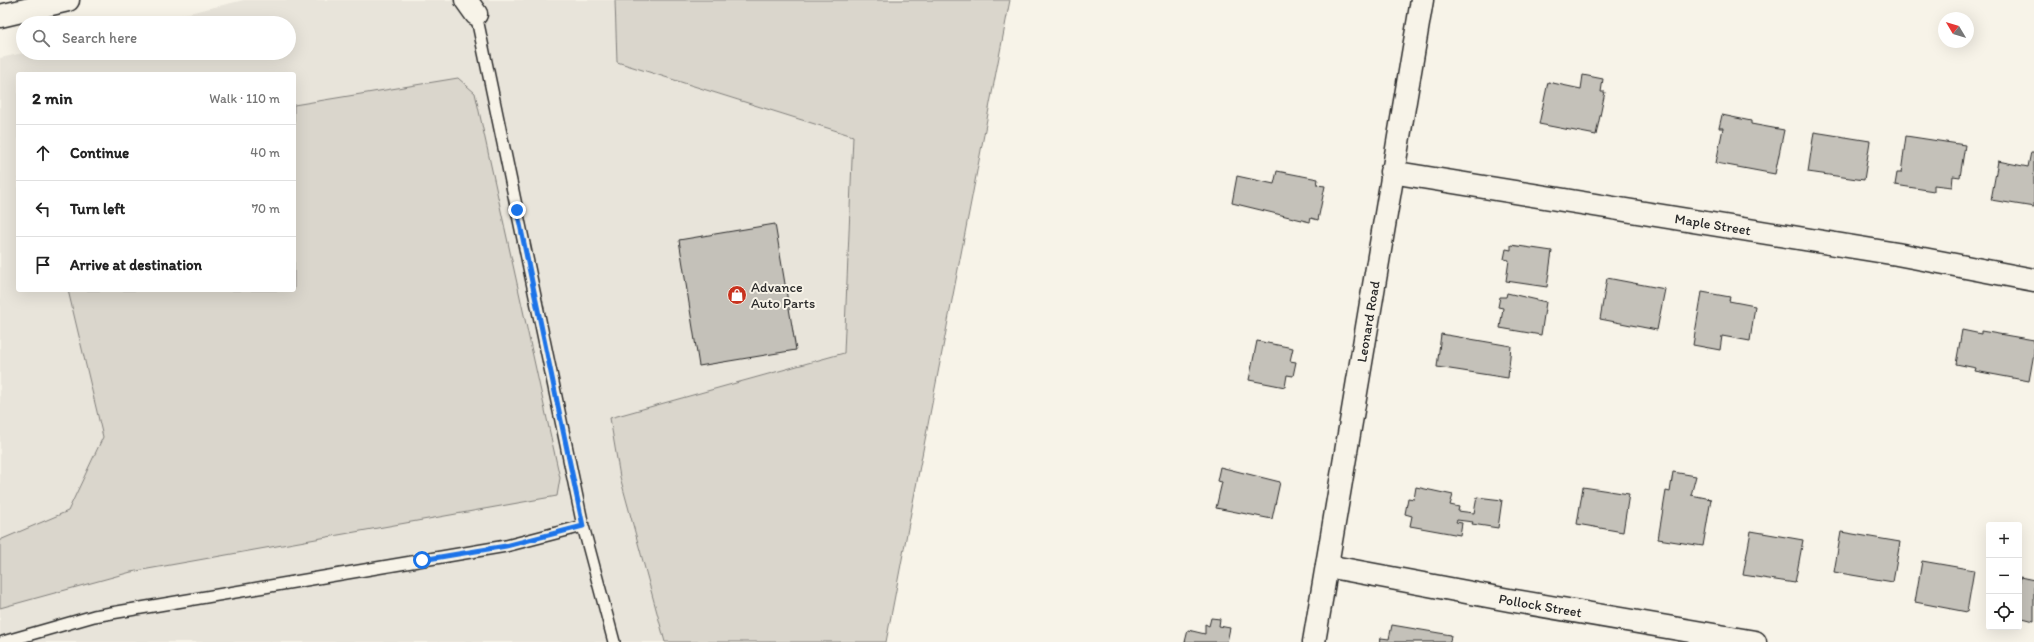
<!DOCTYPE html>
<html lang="en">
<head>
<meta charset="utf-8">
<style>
	body { margin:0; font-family:Itim,sans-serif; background:#f2f2f2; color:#222 }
	.controls { position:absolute; right:12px; bottom:12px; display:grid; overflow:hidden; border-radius:4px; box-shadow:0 4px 16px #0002 }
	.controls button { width:36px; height:36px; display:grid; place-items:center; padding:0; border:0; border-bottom:1px solid #e0e0e0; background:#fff; color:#222; font:20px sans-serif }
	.compass { position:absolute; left:1938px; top:12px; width:36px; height:36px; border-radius:50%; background:#fff; box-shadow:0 4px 16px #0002; rotate:308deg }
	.stop { position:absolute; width:12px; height:12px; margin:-9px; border:3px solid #1a73e8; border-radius:50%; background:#fff }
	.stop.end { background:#1a73e8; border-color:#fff; box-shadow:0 1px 4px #0008 }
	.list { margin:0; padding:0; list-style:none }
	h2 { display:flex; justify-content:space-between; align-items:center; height:52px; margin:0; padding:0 16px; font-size:17px }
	h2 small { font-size:13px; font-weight:400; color:#767676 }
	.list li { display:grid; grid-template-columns:26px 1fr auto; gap:12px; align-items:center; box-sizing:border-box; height:56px; padding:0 16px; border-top:1px solid #e0e0e0 }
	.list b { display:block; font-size:15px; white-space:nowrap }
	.list em { font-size:13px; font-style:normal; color:#767676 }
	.icon { flex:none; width:22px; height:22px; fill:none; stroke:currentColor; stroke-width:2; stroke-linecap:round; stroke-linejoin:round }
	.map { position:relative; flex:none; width:2034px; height:642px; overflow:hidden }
	.search { position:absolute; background:#fff; box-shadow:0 4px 16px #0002; left:16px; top:16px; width:280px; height:44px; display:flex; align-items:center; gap:10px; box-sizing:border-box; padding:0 14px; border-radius:22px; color:#767676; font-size:15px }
	.panel { position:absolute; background:#fff; box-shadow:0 4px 16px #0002; left:16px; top:72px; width:280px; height:220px; border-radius:4px }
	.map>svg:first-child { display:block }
	.built { fill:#e8e4da; fill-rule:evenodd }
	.green { fill:#dad6cc; stroke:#82807c }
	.building { fill:#c4c1b9; stroke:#2b2b2b }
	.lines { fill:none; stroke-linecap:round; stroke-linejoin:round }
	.lane-casing { stroke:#2b2b2b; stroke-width:14 }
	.street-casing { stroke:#2b2b2b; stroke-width:25 }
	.highway-casing { stroke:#2b2b2b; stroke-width:25 }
	.lane { stroke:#f7f3e8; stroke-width:11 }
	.street { stroke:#f7f3e8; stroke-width:22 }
	.highway { stroke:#f7f3e8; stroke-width:22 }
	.route { stroke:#1a73e8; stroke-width:5 }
	.labels { text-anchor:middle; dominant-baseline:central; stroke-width:4; stroke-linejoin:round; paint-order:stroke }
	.street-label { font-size:14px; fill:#2b2b2b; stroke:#f7f3e8 }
	.poi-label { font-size:14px; fill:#2b2b2b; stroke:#f7f3e8; text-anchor:start }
</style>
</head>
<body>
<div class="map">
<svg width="2034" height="642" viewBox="0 0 2034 642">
	<rect width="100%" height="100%" fill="#f7f3e8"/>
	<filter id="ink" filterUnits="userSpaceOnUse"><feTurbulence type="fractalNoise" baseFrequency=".025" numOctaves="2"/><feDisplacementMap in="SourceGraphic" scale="8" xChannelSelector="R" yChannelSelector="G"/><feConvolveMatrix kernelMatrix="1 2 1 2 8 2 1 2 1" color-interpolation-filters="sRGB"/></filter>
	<g filter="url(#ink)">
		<path class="built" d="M244 0H615L617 62 853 136 844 353 610 418 620 477 665 642H0V58L23 53H289V23H147ZM18 74H294V290H18Z"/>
		<path class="green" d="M615 0H1010L886 642H665L620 477 610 418 844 353 853 136 617 62Z
			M458 78 475 93 560 478 557 496 131 572 0 608V540L68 511 103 437 68 290H294V105Z"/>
		<path class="building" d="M1583 75 1603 79 1601 92H1605L1596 135 1539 124 1548 82 1581 89Z
			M1722 115 1751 121V124L1784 130 1775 174 1716 163 1723 128H1719Z
			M1814 132 1870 141 1864 180 1808 172Z
			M1906 136 1965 145 1960 177 1953 176 1952 187 1934 185V191L1895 185 1897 173H1901Z
			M2031 152H2034V207L1991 200 1998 161 2028 167Z
			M1277 171 1318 179 1317 185 1325 186 1318 220 1311 218 1310 222 1232 203 1237 176 1274 184Z
			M775 224 796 350 699 366 679 240Z
			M1511 245 1552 251 1547 287 1506 281 1509 260 1504 259 1506 249 1511 250Z
			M1607 278 1665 289 1657 330 1600 319Z
			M1702 292 1730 297 1729 301 1755 306 1750 341 1722 336 1720 350 1693 345Z
			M1507 293 1546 302 1541 335 1500 328 1503 308 1498 307 1500 297H1506Z
			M1962 330 1981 334V331L2034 340V353L2029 381 1975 371 1976 368 1956 364Z
			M1441 334 1511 346 1508 378 1437 367Z
			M1257 341 1293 348 1290 361 1296 362 1293 376 1287 375 1285 387 1249 380Z
			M1220 467 1280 482 1272 519 1216 508 1222 482 1217 481Z
			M1673 472 1696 476 1691 495 1711 499 1703 546 1658 539 1666 491 1670 492Z
			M1416 487 1453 495 1450 505 1459 507 1458 511 1474 513 1477 497 1502 500 1498 528 1472 524 1473 522 1457 520 1456 522 1462 523 1460 535 1410 526 1412 516 1405 514 1408 498 1414 499Z
			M1583 487 1629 494 1623 532 1577 524Z
			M1751 531 1803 540 1795 583 1743 575Z
			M1841 532 1900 542 1893 582 1834 572Z
			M1922 561 1974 570 1967 612 1915 602Z
			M2020 577 2034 580V621L2019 617Z
			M1211 618 1220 619 1219 626 1230 628 1227 642H1185L1188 630 1205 634V624L1209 626Z
			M1392 625 1451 635 1450 642H1380L1381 638 1389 639Z"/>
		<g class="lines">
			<defs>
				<path id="lane" d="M476 14 583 526 614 642
					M3 642 94 616 506 546 583 526"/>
				<g id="street">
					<path id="s1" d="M1391 172 1897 254 2034 280"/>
					<path id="s2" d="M1327 566 1509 600 1755 642"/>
					<path id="s3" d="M1314 642 1422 0"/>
				</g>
				<path id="highway" d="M466 0 476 14
					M0 16 68 0"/>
			</defs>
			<use href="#lane" class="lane-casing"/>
			<use href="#street" class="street-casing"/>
			<use href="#highway" class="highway-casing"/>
			<use href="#lane" class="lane"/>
			<use href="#street" class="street"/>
			<use href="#highway" class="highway"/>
		</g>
	</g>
	<g class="lines" filter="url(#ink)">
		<path class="route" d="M422 560 506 546 583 526 517 210"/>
	</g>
	<defs>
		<symbol id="shop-disc" viewBox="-11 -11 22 22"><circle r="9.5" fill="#c8321e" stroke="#f7f3e8"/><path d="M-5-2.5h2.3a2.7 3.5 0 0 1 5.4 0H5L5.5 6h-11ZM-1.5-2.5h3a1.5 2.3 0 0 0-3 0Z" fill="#fff"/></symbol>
	</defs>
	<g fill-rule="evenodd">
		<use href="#shop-disc" x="726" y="284" width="22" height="22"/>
	</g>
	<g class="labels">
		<g class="street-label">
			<text stroke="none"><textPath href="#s1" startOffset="326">Maple Street</textPath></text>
			<text stroke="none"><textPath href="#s3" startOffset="325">Leonard Road</textPath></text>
			<text stroke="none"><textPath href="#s2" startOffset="217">Pollock Street</textPath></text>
		</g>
		<g class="poi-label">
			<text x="751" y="287">Advance<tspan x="751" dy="16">Auto Parts</tspan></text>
		</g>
	</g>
</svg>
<div class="controls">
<button>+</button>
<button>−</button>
<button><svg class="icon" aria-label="locate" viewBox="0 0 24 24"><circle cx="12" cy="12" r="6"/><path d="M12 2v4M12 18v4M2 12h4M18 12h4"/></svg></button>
</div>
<svg class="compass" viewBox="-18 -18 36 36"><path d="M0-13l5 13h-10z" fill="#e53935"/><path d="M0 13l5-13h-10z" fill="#767676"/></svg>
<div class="stop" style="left:422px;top:560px"></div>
<div class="stop end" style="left:517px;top:210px"></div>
<div class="search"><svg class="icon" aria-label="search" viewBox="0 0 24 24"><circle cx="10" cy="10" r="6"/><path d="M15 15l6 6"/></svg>Search here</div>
<section class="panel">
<h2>2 min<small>Walk · 110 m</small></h2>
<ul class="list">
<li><svg class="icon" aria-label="ahead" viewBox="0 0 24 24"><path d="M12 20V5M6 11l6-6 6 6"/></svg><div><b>Continue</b></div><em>40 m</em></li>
<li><svg class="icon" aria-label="left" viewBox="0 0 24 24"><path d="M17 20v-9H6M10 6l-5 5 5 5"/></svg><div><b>Turn left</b></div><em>70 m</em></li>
<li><svg class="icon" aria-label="arrive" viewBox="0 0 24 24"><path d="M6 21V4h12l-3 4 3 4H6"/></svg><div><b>Arrive at destination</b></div></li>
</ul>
</section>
</div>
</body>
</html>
